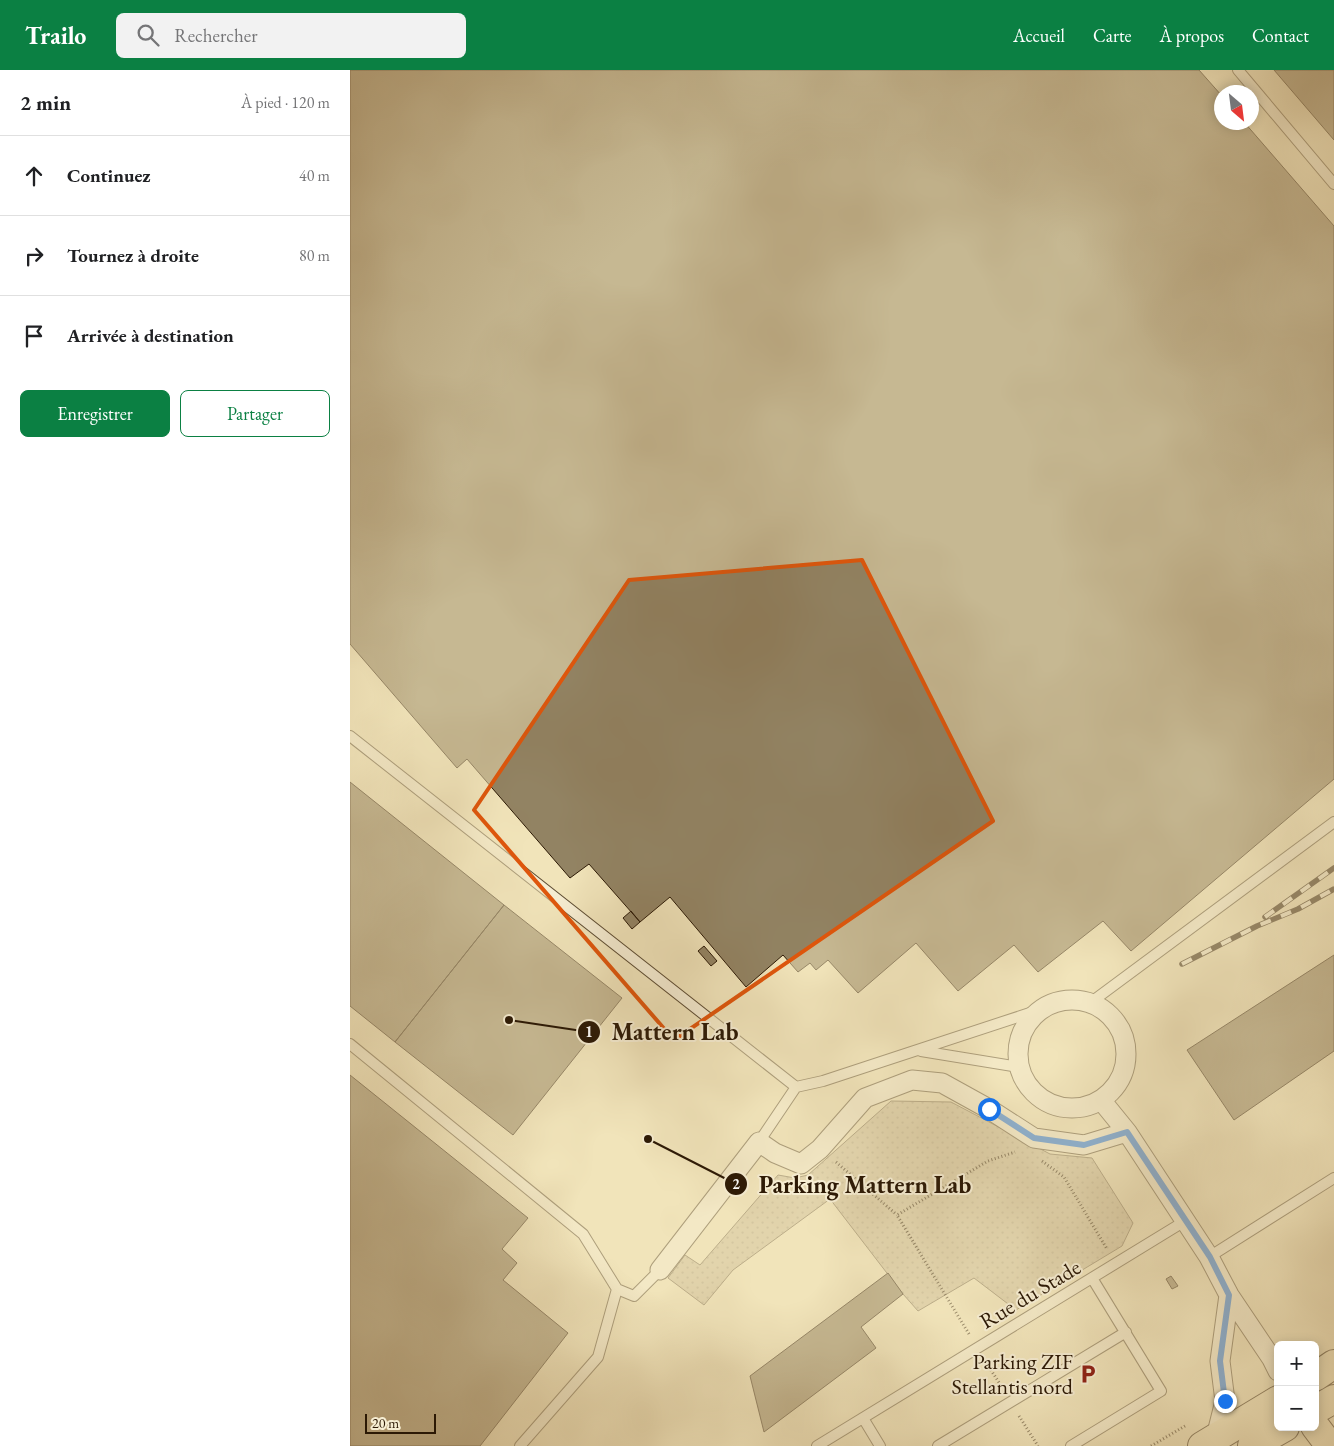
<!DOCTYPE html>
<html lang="fr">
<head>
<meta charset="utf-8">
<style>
	body { margin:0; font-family:"EB Garamond",serif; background:#f2f2f2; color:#202124 }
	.controls { position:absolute; right:15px; bottom:15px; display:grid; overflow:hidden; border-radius:8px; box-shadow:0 2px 12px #0003 }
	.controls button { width:45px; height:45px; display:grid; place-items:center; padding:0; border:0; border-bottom:1px solid #e0e0e0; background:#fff; color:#202124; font:25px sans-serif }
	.compass { position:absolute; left:864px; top:15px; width:45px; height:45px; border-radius:50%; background:#fff; box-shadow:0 2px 12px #0003; rotate:152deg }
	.scale { position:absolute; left:15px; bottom:12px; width:71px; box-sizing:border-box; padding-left:5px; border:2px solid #2c1905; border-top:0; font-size:14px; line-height:18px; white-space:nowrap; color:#2c1905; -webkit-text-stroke:4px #f6edd2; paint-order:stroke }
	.stop { position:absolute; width:15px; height:15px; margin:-11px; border:4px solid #1a73e8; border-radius:50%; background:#fff }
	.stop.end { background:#1a73e8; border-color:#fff; box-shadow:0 1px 5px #0008 }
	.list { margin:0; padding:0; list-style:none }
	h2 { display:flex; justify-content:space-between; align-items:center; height:65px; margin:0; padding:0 20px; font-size:21px }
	h2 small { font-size:16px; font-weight:400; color:#757577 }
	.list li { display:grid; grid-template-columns:32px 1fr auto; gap:15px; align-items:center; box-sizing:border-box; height:80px; padding:0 20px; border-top:1px solid #e0e0e0 }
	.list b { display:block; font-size:19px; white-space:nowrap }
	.list em { font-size:16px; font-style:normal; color:#757577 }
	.actions { display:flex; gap:10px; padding:15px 20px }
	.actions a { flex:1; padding:11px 0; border:1px solid #0b8043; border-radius:8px; text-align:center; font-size:18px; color:#0b8043 }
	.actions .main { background:#0b8043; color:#fff }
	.icon { flex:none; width:28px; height:28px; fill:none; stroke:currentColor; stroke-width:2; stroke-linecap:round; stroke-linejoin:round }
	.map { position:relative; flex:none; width:984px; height:1376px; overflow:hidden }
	header { display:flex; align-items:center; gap:30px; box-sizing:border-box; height:70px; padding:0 25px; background:#0b8043; color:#fff }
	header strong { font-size:24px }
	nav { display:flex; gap:28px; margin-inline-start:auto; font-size:18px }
	.search { width:350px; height:45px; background:#f2f2f2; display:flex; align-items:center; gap:12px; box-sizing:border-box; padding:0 18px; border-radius:8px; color:#757577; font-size:19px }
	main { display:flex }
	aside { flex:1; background:#fff }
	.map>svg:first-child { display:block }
	.park { fill:url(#park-dots); stroke:#7e6d50 }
	.building { fill:#928363; stroke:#2c1905 }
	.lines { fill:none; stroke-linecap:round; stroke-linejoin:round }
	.service-casing { stroke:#5d4c32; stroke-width:12 }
	.minor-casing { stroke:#5d4c32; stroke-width:21 }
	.primary-casing { stroke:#2c1905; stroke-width:30 }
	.path { stroke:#2c1905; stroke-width:3; stroke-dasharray:1 2.5; stroke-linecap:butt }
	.service { stroke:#f6edd2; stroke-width:10 }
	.minor { stroke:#f6edd2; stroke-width:19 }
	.primary { stroke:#f1e4ba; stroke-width:28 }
	.rail-casing { stroke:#2c1905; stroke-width:5.5 }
	.rail { stroke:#f6edd2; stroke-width:4; stroke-dasharray:11; stroke-linecap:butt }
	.route { stroke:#1a73e8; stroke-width:6 }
	.marked { fill:none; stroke:#df560c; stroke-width:4; stroke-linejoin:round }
	.labels { text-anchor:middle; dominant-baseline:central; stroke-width:4; stroke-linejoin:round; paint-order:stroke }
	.street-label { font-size:22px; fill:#2c1905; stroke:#f6edd2 }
	.poi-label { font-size:22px; fill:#2c1905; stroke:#f6edd2; text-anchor:end }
	.leader { fill:none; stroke:#2c1905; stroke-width:2 }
	.callout-dot { fill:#2c1905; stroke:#f6edd2; stroke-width:2 }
	.mark-label { font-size:15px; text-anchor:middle; font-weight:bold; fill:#fff }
	.callout-label { font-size:24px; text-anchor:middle; font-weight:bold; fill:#2c1905; stroke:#f6edd2; stroke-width:4; stroke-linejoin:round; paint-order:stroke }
</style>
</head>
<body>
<header>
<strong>Trailo</strong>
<div class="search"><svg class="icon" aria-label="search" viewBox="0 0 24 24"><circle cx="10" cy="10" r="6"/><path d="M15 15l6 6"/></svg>Rechercher</div>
<nav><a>Accueil</a><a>Carte</a><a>À propos</a><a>Contact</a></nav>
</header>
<main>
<aside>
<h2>2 min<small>À pied · 120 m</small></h2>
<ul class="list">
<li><svg class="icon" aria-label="ahead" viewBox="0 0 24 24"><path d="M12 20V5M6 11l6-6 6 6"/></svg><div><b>Continuez</b></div><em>40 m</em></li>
<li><svg class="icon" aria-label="right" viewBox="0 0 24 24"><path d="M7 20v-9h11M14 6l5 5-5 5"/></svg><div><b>Tournez à droite</b></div><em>80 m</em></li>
<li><svg class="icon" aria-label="arrive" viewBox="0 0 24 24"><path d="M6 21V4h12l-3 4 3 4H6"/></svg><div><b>Arrivée à destination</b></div></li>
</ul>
<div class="actions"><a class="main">Enregistrer</a><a>Partager</a></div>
</aside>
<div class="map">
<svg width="984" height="1376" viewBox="0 0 984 1376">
	<defs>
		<pattern id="park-dots" width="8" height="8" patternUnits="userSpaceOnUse" patternTransform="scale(1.25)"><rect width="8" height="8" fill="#d0c19b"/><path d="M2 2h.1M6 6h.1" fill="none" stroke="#b3a584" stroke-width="1.8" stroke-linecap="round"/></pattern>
	</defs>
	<rect width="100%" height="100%" fill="#f1e4ba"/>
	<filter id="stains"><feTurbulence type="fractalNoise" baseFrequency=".004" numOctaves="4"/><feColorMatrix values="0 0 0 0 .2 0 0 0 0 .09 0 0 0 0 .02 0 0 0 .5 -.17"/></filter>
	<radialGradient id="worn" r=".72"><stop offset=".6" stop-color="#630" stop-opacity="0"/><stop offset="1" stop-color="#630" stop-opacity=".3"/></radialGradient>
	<path class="park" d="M541 1031 601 1032 700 1084 742 1088 783 1153 772 1176 666 1240 624 1208 568 1241 553 1224 480 1129 383 1200 354 1235 318 1208 335 1185 350 1195 428 1105 445 1108 458 1105Z"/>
	<path class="building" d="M0 0H849L872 26V52H894L984 156V709L781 881 753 851 688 902 664 875 608 921 566 873 508 923 478 890 466 900 460 893 448 902 433 885 396 917 320 827 290 852 239 794 220 808 117 689 107 698 0 574Z
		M924 0H984V70Z
		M0 712 154 835 45 972 0 936Z
		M154 835 272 928 163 1065 45 972Z
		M281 841 290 852 282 859 273 848Z
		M354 876 367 891 361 896 348 881Z
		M984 885V981L884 1050 837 980Z
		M0 1005 178 1148 152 1179 167 1193 153 1210 218 1263 130 1376H0Z
		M538 1203 553 1224 511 1257 526 1278 414 1362 400 1306Z
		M821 1206 828 1216 822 1219 816 1209Z"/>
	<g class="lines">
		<defs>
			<path id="service" d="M888 0 984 114
				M0 666 446 1017 473 1011 692 939
				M740 933 984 752
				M0 974 233 1164 267 1219 284 1226 310 1200
				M571 981 669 997
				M409 1072 446 1017
				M859 1187 984 1108
				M513 1348 530 1376
				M170 1376 248 1287 267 1219
				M467 1376 835 1151
				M588 1376 776 1262
				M721 1376 811 1321 742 1208"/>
			<path id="minor" d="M668 984a54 54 0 1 1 108 0a54 54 0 1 1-108 0Z
				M751 1030 777 1062 859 1187 879 1225 922 1289 928 1301
				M310 1200 409 1072 425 1083 451 1094 470 1079 515 1028 562 1010 592 1013 639 1039 684 1068 734 1075 777 1062
				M866 1367 875 1331 870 1291 879 1225"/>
			<path id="primary" d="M965 1307 984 1294
				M965 1340 984 1329
				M965 1356 980 1376
				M852 1376 928 1330
				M902 1376 935 1357"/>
		</defs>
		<use href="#service" class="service-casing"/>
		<use href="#minor" class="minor-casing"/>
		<use href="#primary" class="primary-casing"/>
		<path class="path" d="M692 1091 714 1107 757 1179
			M486 1092 547 1145
			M619 1264 547 1145 638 1091 665 1082
			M635 1291 652 1317
			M669 1346 688 1376
			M801 1376 835 1356"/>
		<use href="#service" class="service"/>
		<use href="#minor" class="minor"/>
		<use href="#primary" class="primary"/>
		<defs>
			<path id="rail" d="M915 847 984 798
				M832 894 907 856 948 839 984 819"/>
		</defs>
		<use href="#rail" class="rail-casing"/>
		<use href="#rail" class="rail"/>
	</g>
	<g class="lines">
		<path class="route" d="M639 1039 684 1068 734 1075 777 1062 860 1187 879 1225 870 1291 875 1331"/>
	</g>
	<path d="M0 0H984V1376H0ZM512 490 643 751 324 970 124 740 279 510Z" fill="#f1e4ba" fill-opacity=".55" fill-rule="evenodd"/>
	<path class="marked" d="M512 490 643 751 324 970 124 740 279 510Z"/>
	<defs>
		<symbol id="parking-bare" viewBox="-9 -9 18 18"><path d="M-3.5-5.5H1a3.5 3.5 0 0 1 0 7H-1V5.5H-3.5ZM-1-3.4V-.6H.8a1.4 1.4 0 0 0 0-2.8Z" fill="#8f2418" stroke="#f6edd2" stroke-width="2.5" paint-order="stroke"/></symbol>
	</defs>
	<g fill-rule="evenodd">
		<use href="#parking-bare" x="724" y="1290" width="28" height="28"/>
	</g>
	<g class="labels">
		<g class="street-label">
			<text transform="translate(680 1224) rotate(-31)">Rue du Stade</text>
		</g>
		<g class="poi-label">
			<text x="723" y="1291">Parking ZIF<tspan x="723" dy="25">Stellantis nord</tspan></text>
		</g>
	</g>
	<path class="leader" d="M159 950L239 962M298 1069L386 1114"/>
	<g class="callout-dot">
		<circle cx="159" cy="950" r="5"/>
		<circle cx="298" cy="1069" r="5"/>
		<circle cx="239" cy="962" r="12"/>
		<circle cx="386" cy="1114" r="12"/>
	</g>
	<g class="mark-label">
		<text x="239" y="967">1</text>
		<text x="386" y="1119">2</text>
	</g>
	<g class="callout-label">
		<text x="325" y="970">Mattern Lab</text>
		<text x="515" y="1123">Parking Mattern Lab</text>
	</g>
	<rect width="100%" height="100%" filter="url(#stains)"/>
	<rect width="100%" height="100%" fill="url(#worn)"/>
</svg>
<div class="controls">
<button>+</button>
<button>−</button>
</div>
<svg class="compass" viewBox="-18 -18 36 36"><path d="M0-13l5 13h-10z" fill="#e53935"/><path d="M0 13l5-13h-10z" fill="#757577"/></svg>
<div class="scale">20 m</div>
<div class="stop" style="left:639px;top:1039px"></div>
<div class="stop end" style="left:875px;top:1331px"></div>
</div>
</main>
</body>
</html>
